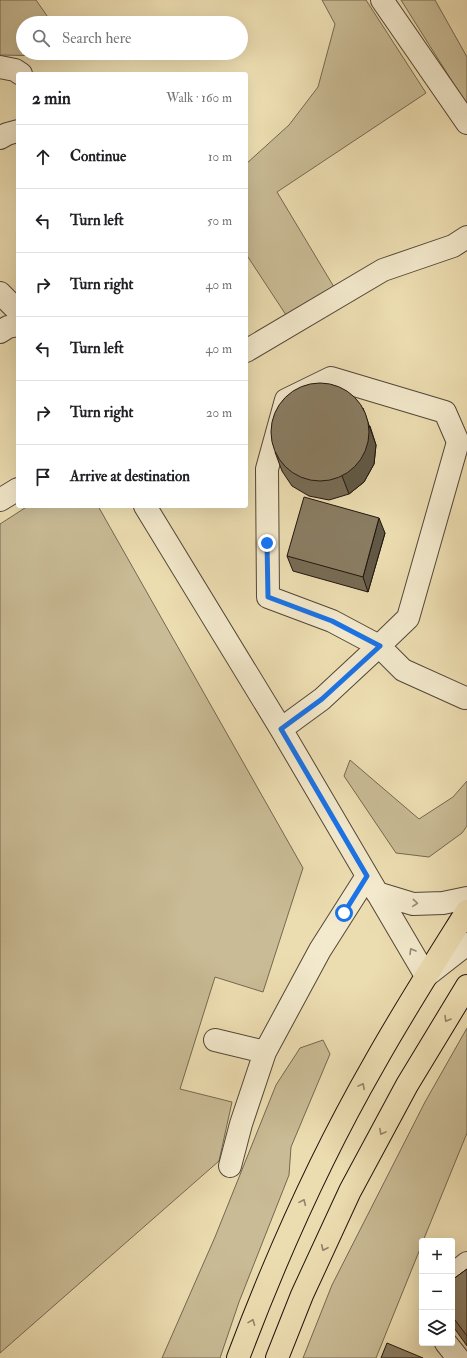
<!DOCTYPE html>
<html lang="en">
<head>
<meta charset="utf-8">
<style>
	body { margin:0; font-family:"IM FELL Double Pica",serif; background:#f2f2f2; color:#202124 }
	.controls { position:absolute; right:12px; bottom:12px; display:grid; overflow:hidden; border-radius:4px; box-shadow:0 4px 16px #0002 }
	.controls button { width:36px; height:36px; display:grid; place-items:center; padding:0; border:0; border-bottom:1px solid #e0e0e0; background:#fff; color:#202124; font:20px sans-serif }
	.stop { position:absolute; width:12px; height:12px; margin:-9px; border:3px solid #1a73e8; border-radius:50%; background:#fff }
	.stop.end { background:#1a73e8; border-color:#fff; box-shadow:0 1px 4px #0008 }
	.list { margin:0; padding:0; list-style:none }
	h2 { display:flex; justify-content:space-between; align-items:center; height:52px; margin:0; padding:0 16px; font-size:17px }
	h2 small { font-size:13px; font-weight:400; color:#757577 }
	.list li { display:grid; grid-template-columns:26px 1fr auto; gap:12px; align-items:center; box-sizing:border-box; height:64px; padding:0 16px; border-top:1px solid #e0e0e0 }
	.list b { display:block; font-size:15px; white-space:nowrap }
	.list em { font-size:13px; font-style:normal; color:#757577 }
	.icon { flex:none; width:22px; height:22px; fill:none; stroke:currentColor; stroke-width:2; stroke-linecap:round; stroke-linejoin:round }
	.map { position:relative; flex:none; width:467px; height:1358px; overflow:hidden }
	.search { position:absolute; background:#fff; box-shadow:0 4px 16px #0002; left:16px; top:16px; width:232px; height:44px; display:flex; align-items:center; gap:10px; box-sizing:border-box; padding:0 14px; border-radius:22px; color:#757577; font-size:15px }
	.panel { position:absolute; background:#fff; box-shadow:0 4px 16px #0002; left:16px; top:72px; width:232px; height:436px; border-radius:4px }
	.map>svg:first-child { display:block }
	.green { fill:#c9bb95; stroke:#746852 }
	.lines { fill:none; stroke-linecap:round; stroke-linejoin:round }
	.minor-casing { stroke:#534638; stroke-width:24 }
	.highway-casing { stroke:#20140f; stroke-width:24 }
	.minor { stroke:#f3e9cc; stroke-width:22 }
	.highway { stroke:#ecddb1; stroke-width:22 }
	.wall { fill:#776c55; stroke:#20140f }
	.shaded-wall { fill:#615845; stroke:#20140f }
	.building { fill:#8a7d63; stroke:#20140f }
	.oneway { stroke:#948977 }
	.oneway2 { stroke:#908368 }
	.route { stroke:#1a73e8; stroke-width:5 }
</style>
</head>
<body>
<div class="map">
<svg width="467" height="1358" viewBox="0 0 467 1358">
	<rect width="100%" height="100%" fill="#ecddb1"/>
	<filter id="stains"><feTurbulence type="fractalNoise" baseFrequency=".005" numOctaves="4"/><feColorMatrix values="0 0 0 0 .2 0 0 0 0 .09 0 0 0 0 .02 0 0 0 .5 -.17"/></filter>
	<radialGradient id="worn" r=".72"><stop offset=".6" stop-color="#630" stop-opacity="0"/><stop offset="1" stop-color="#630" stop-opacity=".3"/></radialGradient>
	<path class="green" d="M0 0H36L52 23H23V53H57L53 56 0 55Z
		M322 0H366L426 93 277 192 334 287 286 315 246 254V164L289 125 318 87 335 24Z
		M401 0H435L467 57V105Z
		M28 506H98L303 868 263 992 215 977 180 1089 232 1102 219 1161 0 1353V524Z
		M350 760 419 819 453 797 467 781V826L462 833 429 857 396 853 344 776Z
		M467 1028V1133L423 1241H422V1244L376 1358H303L332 1285 425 1102Z
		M323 1040 330 1054 291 1147 289 1175 239 1302 220 1358H162L215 1237 276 1085 300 1048Z"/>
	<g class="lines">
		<defs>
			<path id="minor" d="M382 0 467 123
				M0 67 15 70 21 74
				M0 138 7 134 18 131
				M0 293 18 311
				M0 332 8 327 18 325
				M246 351 383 270 453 246 467 237
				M0 500 18 489
				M145 506 281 729 426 976 467 944
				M281 729 322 699 379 646 408 618 458 442 445 412 331 378 286 400 267 469 268 597 332 621 379 646 403 670 465 698
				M377 893 413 904 443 903 467 898
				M215 1040 265 1052
				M230 1166 241 1124 265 1052 320 950 367 876
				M452 1275 467 1263
				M446 1343 458 1358"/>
			<path id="highway" d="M238 1358C276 1257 320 1158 374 1064 403 1012 435 962 467 911
				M277 1358 302 1295 350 1191 407 1085 467 986"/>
		</defs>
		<use href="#minor" class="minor-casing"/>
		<use href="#highway" class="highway-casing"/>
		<use href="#minor" class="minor"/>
		<use href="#highway" class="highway"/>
	</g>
	<path class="wall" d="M370 426 376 445 374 464 364 482 349 494 329 500 309 496 292 486 282 471 275 452Z
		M385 533 368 592 293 571 287 556Z
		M467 1269V1346L452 1325V1280Z"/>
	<path class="shaded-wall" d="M363 408 376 445 374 464 364 482 349 494 342 476Z
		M379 518 385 533 368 592 363 577Z"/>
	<path class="building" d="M271 432a49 49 0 1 1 98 0a49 49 0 1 1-98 0Z
		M304 497 379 518 363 577 287 556Z
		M467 1269V1336L452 1316V1280Z
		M387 1343 423 1358H381Z"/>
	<defs><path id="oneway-chevron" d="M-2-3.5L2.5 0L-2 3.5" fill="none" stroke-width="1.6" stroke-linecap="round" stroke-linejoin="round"/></defs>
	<g class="oneway">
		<use href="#oneway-chevron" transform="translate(415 903) rotate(5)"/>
		<use href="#oneway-chevron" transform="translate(412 951) rotate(-121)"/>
	</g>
	<g class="oneway2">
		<use href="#oneway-chevron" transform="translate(447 1019) rotate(121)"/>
		<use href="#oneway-chevron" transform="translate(362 1086) rotate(-62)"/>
		<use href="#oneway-chevron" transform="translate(382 1132) rotate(118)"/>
		<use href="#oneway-chevron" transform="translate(303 1202) rotate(-66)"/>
		<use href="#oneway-chevron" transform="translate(324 1248) rotate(115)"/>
		<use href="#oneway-chevron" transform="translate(252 1322) rotate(-69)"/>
	</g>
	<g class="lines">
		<path class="route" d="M267 543 268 597 332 621 380 646 322 699 281 729 367 876 344 913"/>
	</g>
	<rect width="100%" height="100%" filter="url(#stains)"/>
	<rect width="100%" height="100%" fill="url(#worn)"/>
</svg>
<div class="controls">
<button>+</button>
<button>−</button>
<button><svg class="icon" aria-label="layers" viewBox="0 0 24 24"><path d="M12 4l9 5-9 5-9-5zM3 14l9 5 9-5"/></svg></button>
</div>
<div class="stop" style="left:344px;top:913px"></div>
<div class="stop end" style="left:267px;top:543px"></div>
<div class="search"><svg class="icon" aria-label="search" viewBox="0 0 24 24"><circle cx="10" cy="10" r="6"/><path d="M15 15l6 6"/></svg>Search here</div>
<section class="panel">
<h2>2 min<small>Walk · 160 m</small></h2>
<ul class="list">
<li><svg class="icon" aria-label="ahead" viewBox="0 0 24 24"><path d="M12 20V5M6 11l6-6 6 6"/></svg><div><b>Continue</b></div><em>10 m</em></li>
<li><svg class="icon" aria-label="left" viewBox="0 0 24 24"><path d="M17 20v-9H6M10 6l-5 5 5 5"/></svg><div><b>Turn left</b></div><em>50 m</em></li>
<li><svg class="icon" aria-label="right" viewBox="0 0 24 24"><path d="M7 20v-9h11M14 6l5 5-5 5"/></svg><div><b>Turn right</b></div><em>40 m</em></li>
<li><svg class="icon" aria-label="left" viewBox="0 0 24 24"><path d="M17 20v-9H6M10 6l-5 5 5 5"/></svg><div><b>Turn left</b></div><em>40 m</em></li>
<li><svg class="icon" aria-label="right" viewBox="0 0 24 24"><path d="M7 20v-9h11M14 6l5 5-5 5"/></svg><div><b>Turn right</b></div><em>20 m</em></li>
<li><svg class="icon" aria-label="arrive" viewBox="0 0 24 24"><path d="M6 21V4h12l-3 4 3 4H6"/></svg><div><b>Arrive at destination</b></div></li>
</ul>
</section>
</div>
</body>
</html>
